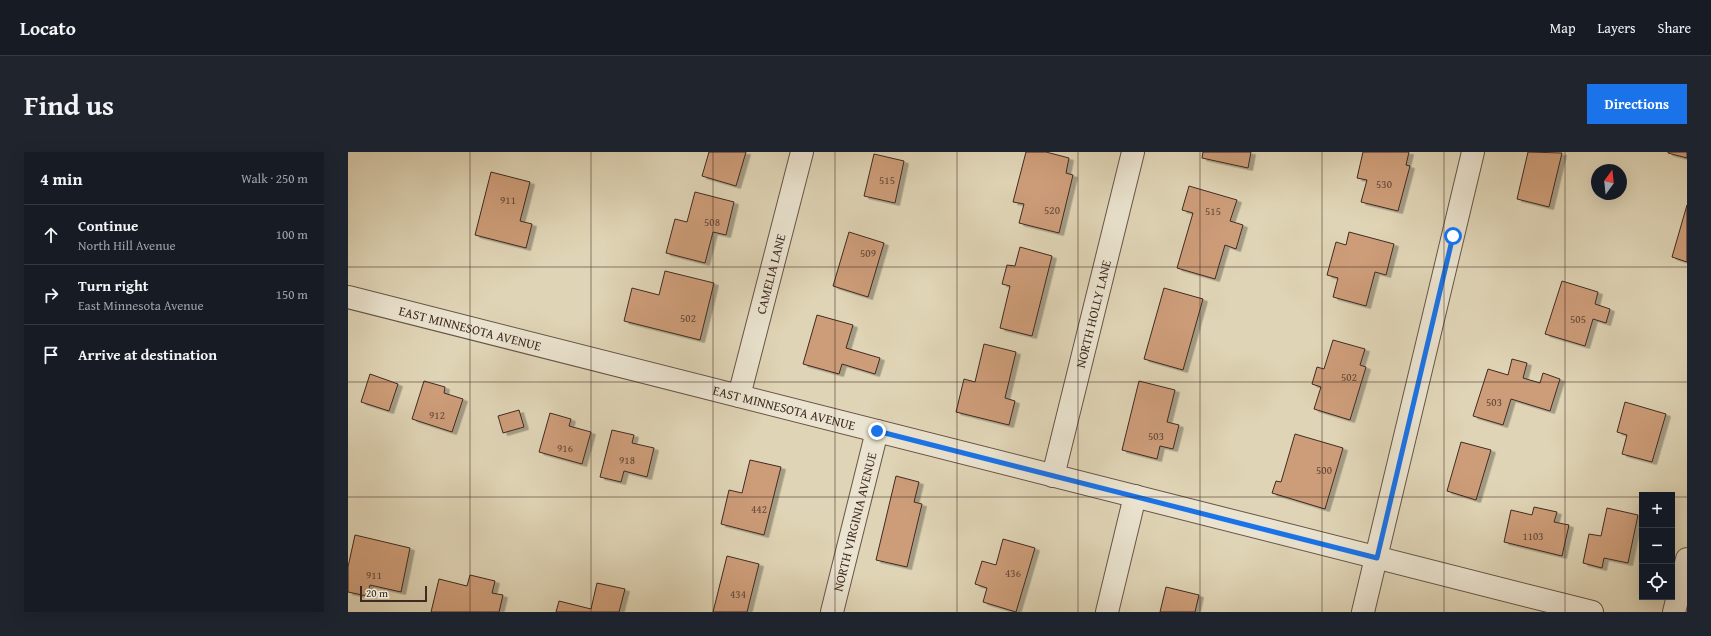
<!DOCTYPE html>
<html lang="en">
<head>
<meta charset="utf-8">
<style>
	body { margin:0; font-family:"Gentium Book Plus",serif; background:#20242c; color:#f1f3f6 }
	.controls { position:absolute; right:12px; bottom:12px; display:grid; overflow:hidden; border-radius:0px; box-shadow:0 4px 16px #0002 }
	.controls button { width:36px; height:36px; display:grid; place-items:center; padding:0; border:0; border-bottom:1px solid #363941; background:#171b24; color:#f1f3f6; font:20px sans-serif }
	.compass { position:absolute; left:1243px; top:12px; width:36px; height:36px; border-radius:50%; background:#171b24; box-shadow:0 4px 16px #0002; rotate:15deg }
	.scale { position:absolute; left:12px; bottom:10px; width:67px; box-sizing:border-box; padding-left:4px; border:2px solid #3f2a22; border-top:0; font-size:11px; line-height:14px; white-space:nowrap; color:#3f2a22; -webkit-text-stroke:3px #eae3cf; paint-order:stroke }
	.stop { position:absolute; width:12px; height:12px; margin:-9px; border:3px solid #1a73e8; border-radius:50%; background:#fff }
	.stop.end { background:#1a73e8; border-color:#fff; box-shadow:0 1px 4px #0008 }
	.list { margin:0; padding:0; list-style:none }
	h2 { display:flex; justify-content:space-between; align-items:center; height:52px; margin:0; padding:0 16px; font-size:17px }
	h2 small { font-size:13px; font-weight:400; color:#9ea1a6 }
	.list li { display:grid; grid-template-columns:26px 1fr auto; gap:12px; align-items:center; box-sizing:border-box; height:60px; padding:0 16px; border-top:1px solid #363941 }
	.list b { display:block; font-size:15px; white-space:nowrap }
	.list p { margin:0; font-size:13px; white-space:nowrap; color:#9ea1a6 }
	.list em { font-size:13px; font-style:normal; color:#9ea1a6 }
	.icon { flex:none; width:22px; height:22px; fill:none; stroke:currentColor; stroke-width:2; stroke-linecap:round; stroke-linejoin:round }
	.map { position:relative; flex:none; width:1339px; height:460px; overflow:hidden; border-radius:0px }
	header { display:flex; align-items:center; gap:24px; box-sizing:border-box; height:56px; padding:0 20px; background:#171b24; border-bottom:1px solid #363941 }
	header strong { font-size:19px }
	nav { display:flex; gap:22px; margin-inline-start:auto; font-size:14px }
	.intro { display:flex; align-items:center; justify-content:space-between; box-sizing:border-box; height:96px; padding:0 24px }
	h1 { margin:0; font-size:28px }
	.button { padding:10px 18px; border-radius:0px; background:#1a73e8; color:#fff; font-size:14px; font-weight:700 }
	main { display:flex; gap:24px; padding:0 24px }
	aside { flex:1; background:#171b24; border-radius:0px; box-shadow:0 4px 16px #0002 }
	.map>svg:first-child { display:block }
	.building { fill:#cd9d79; stroke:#3f2a22; filter:url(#shadow) }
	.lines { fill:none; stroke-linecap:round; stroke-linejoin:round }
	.minor-casing { stroke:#675447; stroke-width:24 }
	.minor { stroke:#eae3cf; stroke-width:22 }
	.route { stroke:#1a73e8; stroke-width:5 }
	.grid { fill:none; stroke:#3f2a22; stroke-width:1; stroke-opacity:0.55 }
	.labels { text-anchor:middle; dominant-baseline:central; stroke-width:3.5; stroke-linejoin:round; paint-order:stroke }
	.number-label { font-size:11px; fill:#624738 }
	.street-label { font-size:13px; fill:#3f2a22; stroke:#eae3cf }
</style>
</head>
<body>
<header>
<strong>Locato</strong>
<nav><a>Map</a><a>Layers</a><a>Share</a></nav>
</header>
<div class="intro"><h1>Find us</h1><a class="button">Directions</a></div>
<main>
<aside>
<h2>4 min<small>Walk · 250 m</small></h2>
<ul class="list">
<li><svg class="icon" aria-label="ahead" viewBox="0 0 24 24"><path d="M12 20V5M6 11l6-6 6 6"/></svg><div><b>Continue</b><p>North Hill Avenue</p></div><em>100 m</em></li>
<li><svg class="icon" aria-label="right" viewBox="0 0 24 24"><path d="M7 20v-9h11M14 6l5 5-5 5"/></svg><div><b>Turn right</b><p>East Minnesota Avenue</p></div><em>150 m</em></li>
<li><svg class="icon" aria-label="arrive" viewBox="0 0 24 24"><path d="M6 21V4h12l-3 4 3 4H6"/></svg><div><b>Arrive at destination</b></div></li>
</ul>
</aside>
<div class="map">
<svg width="1339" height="460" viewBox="0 0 1339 460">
	<defs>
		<filter id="shadow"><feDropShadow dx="4.5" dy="2.5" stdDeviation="0" flood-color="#0004"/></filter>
	</defs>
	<rect width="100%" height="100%" fill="#dfd4b5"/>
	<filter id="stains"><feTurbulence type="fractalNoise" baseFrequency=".005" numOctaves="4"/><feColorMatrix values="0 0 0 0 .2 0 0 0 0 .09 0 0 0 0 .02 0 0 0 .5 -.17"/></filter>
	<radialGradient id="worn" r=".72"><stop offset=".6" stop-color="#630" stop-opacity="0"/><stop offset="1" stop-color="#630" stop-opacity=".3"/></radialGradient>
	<path class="building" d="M361 0H398L388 34 354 24Z
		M678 0H698L721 6 718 21 725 23 711 81 671 71 676 52 665 50Z
		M855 0H903L900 16 854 6Z
		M1015 0H1061L1058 13 1062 14 1050 59 1013 50 1019 28 1009 26Z
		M1180 0 1214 1 1201 55 1169 47Z
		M1320 0H1339V6L1320 1Z
		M526 2 556 9 547 51 516 44Z
		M143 20 182 30 172 69 184 72 178 96 127 83Z
		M841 34 889 48 882 69 895 73 888 97 877 93 867 127 829 116 845 61 834 58Z
		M347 40 386 50 378 83 365 80 357 111 318 101 327 67 339 70Z
		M1339 53V110L1324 105Z
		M501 80 536 91 520 145 485 134Z
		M1001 80 1046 92 1038 123 1027 120 1018 154 985 145 990 126 979 123 988 90 998 93Z
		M672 95 704 104 684 184 652 176 662 134 654 132 659 113 667 114Z
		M317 119 366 131 352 188 276 169 284 136 311 143Z
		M1214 129 1250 140 1247 152 1262 157 1258 171 1245 167 1237 194 1197 182Z
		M816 136 855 147 835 218 796 207Z
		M469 163 505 173 498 196 532 206 527 222 494 212 491 222 455 212Z
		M985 188 1017 197 1012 213 1018 215 1002 268 966 257 973 235 964 232 969 215 976 217Z
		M636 192 668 200 657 246 667 249 661 273 608 260 616 227 627 230Z
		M1164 207 1179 211 1175 226 1192 231 1195 221 1212 227 1202 259 1163 247 1155 273 1125 264 1140 217 1160 223Z
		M22 222 50 232 41 259 13 250Z
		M76 229 97 235 96 241 115 247 104 280 64 267Z
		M791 229 827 238 819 270 831 273 825 297 812 294 809 307 774 298Z
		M1277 250 1318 262 1304 310 1274 302 1279 283 1269 280Z
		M171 258 176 275 155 281 150 264Z
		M202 261 223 267 221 274 243 280 234 312 191 300Z
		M264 278 286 283 284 291 306 296 299 325 276 319 273 330 252 325Z
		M947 282 995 296 977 357 924 341 928 329 933 330Z
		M1113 290 1143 298 1128 348 1099 339Z
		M402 308 433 315 416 383 373 372 381 338 394 341Z
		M548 324 571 330 566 350 574 352 559 415 528 408Z
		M1186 355 1209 360 1206 370 1221 373 1214 404 1156 390 1163 358 1184 363Z
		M1259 356 1290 363 1280 411 1256 406 1254 416 1235 411 1241 382 1253 384Z
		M7 383 62 396 53 440 22 433 19 444 0 440V415Z
		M655 387 687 396 668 460 635 450 639 436 627 432 634 409 648 413Z
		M379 404 411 412 399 460H365Z
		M122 423 147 429 144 441 155 443 151 460H83L91 427 119 434Z
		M249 431 277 437 271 460H208L211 449 243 457Z
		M818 435 851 443 847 460H812Z"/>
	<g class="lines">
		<defs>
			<g id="minor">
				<path id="s1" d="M0 145 1244 460"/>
				<path id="s2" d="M391 244 454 0"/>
				<path id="s3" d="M705 324 785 0"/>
				<path id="s4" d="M484 460 529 279"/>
				<path d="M759 460 787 344"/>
				<path d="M1015 460 1125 0"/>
				<path d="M1326 460 1339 407"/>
			</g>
		</defs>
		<use href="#minor" class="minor-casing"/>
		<use href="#minor" class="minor"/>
	</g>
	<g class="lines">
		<path class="route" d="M529 279 1029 406 1105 84"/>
	</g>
	<path class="grid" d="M122 0V460M243 0V460M365 0V460M487 0V460M609 0V460M730 0V460M852 0V460M974 0V460M1096 0V460M1217 0V460M0 115H1339M0 230H1339M0 345H1294M1324 345H1339"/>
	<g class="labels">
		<g class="number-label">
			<text x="539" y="28">515</text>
			<text x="1036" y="32">530</text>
			<text x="160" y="48">911</text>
			<text x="704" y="58">520</text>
			<text x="865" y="59">515</text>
			<text x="364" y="70">508</text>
			<text x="520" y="101">509</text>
			<text x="340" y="166">502</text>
			<text x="1230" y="167">505</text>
			<text x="1001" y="225">502</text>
			<text x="1146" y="250">503</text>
			<text x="89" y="263">912</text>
			<text x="808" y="284">503</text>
			<text x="217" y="296">916</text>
			<text x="279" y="308">918</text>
			<text x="976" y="318">500</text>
			<text x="411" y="357">442</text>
			<text x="1185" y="384">1103</text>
			<text x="665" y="421">436</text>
			<text x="26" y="423">911</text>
			<text x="390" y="442">434</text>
		</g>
		<g class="street-label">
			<text stroke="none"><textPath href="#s2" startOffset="126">CAMELIA LANE</textPath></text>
			<text stroke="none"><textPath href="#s3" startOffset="167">NORTH HOLLY LANE</textPath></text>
			<text stroke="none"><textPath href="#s1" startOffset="126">EAST MINNESOTA AVENUE</textPath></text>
			<text stroke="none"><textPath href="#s1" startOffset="450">EAST MINNESOTA AVENUE</textPath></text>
			<text stroke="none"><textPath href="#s4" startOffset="93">NORTH VIRGINIA AVENUE</textPath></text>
		</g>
	</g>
	<rect width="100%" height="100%" filter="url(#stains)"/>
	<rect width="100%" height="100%" fill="url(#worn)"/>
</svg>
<div class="controls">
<button>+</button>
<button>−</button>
<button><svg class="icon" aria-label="locate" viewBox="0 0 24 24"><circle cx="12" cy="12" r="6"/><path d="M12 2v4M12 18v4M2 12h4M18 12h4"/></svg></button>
</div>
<svg class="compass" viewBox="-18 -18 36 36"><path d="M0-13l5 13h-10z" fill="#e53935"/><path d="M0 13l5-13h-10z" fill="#9ea1a6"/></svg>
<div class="scale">20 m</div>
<div class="stop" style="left:1105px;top:84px"></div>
<div class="stop end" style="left:529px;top:279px"></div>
</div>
</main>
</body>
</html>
